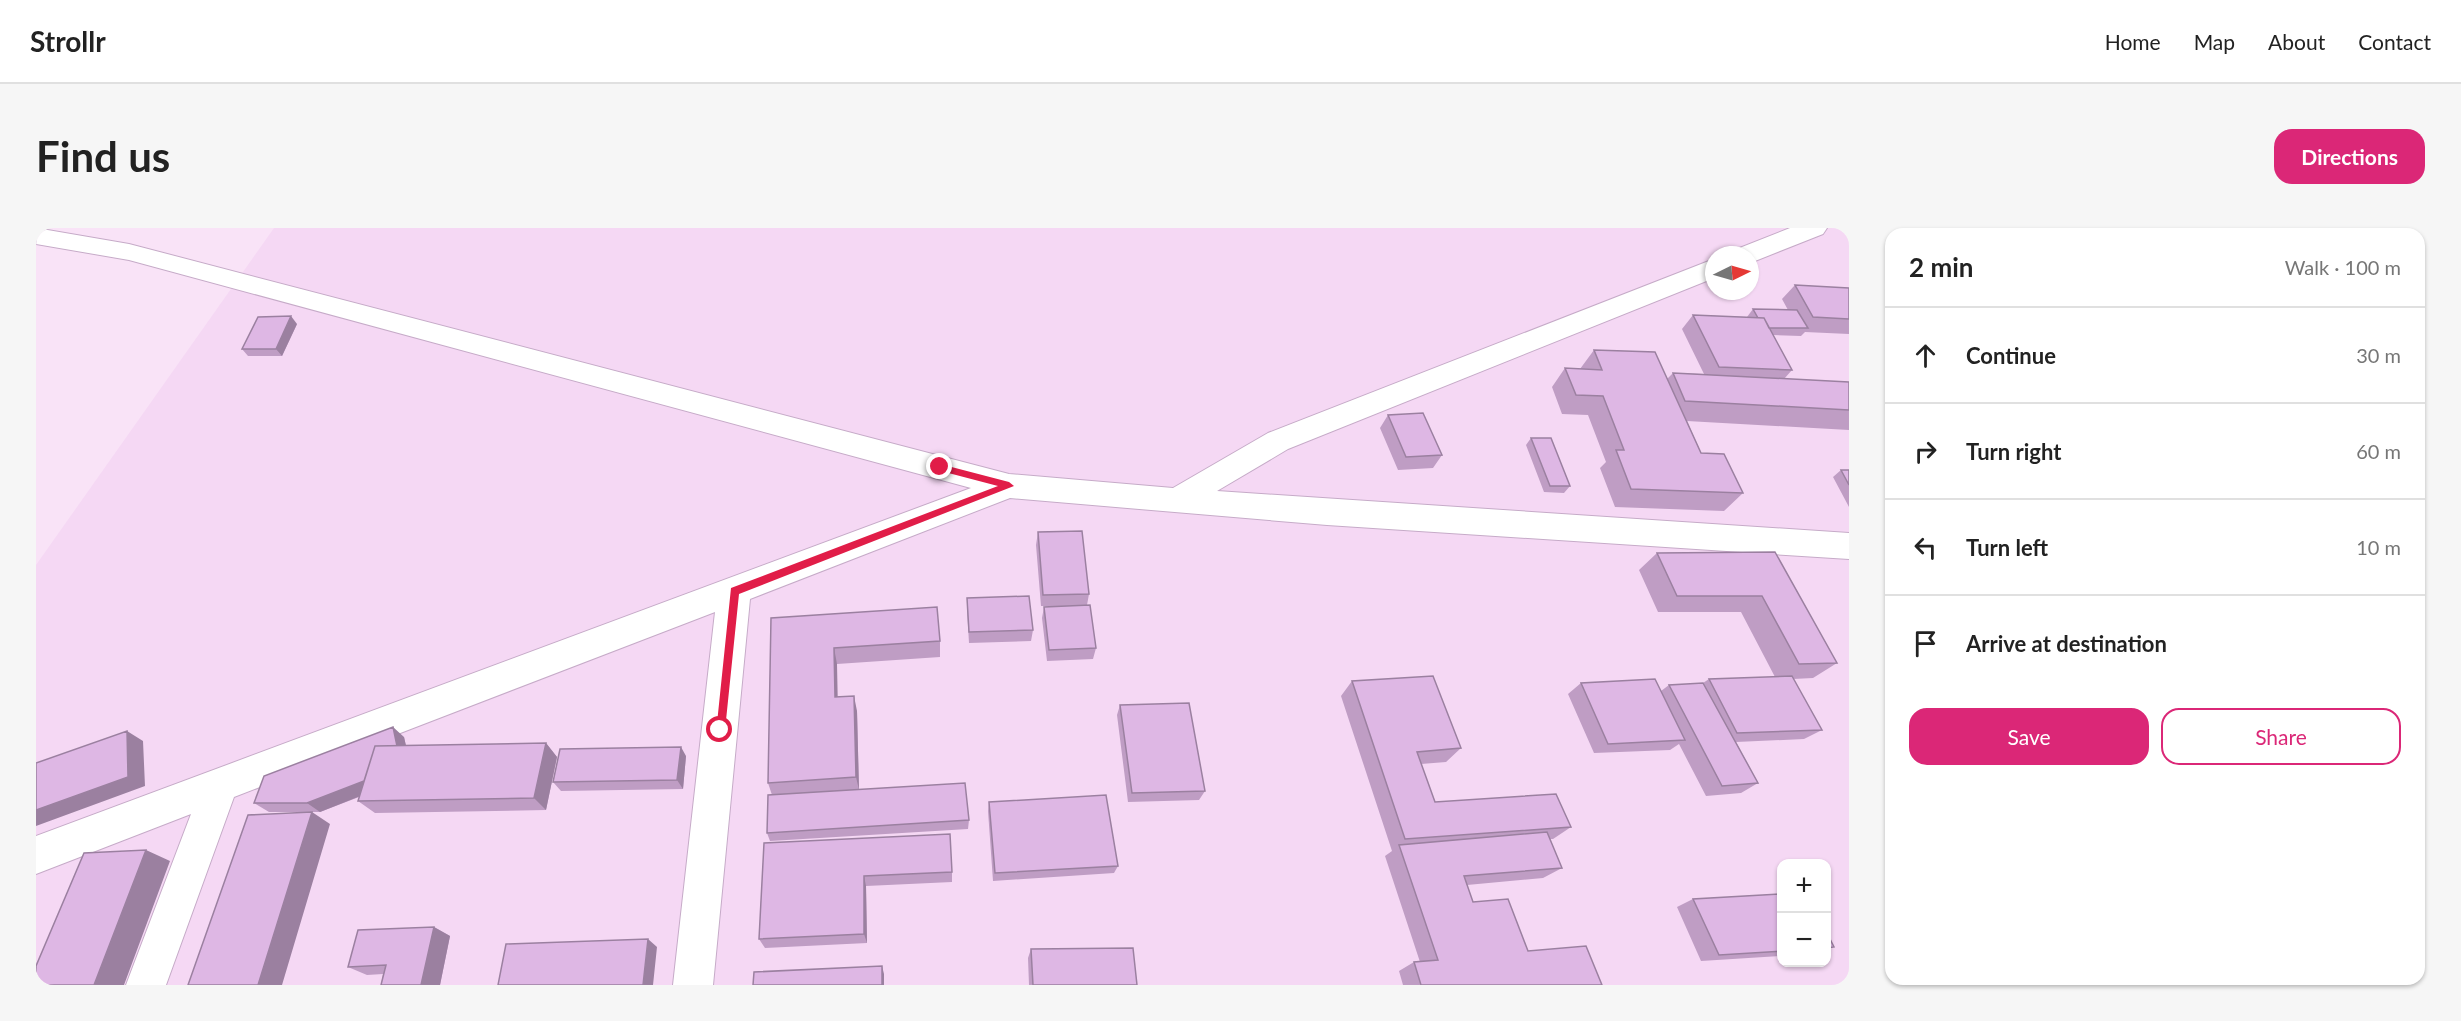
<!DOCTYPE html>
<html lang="en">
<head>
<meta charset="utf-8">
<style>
	body { margin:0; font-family:Lato,sans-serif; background:#f6f6f6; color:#222 }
	.controls { position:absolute; right:18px; bottom:18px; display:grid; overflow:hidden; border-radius:12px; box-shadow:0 2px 4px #0004 }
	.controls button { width:54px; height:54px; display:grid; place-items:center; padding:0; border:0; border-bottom:2px solid #e0e0e0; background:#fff; color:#222; font:30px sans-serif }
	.compass { position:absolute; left:1669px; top:18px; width:54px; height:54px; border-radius:50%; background:#fff; box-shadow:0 2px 4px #0004; rotate:85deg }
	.stop { position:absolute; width:18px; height:18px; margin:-14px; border:4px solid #e11d48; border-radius:50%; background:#fff }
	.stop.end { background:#e11d48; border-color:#fff; box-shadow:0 2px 6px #0008 }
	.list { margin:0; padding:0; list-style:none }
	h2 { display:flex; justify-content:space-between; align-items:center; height:78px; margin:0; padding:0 24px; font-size:26px }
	h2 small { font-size:20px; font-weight:400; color:#767676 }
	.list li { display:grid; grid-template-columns:39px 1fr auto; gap:18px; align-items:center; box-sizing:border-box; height:96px; padding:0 24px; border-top:2px solid #e0e0e0 }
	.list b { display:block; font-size:22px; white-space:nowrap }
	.list em { font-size:20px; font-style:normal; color:#767676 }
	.actions { display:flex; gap:12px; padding:18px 24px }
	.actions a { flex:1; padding:14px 0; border:2px solid #db2777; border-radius:18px; text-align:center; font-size:21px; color:#db2777 }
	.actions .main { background:#db2777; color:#fff }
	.icon { flex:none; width:33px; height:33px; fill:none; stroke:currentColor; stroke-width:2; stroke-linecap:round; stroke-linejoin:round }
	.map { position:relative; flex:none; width:1813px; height:757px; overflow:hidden; border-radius:18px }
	header { display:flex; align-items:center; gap:36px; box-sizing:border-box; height:84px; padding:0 30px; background:#fff; border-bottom:2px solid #e0e0e0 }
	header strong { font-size:28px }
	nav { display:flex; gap:33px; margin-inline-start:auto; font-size:21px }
	.intro { display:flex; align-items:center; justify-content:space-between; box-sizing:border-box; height:144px; padding:0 36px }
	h1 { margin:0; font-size:42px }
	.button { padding:15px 27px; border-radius:18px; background:#db2777; color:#fff; font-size:21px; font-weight:700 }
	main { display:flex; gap:36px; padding:0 36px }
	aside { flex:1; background:#fff; border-radius:18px; box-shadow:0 2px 4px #0004 }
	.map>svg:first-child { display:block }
	.residential { fill:#f5d8f4; fill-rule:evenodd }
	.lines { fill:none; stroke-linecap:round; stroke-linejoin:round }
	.minor-casing { stroke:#c6abc8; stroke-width:2 }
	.minor { fill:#fff; fill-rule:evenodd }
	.wall { fill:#bf9dc4 }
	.shaded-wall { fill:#9b80a0 }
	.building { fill:#deb7e4; stroke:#9b80a0; stroke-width:1.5 }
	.route { fill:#e11d48 }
</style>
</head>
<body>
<header>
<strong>Strollr</strong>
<nav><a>Home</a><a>Map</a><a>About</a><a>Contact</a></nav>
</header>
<div class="intro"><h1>Find us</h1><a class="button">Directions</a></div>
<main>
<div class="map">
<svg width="1813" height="757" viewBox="0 0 1813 757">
	<rect width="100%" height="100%" fill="#f9e3f7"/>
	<path class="residential" d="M238 0H1813V757H0V337ZM1678 27H1714V63H1678ZM1746 636H1790V734H1746Z"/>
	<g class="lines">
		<defs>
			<path id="minor" d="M0 0 93 16 973 246 1137 260 1232 205 1678 31V50L1252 221 1181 263 1813 305V331L1291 297 974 270 714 371 677 757H637L679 384 198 569 130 757H90L155 586 0 646V608L935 260 93 32 0 16Z
				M1754 0H1791L1787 6 1719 33 1714 34V27H1697L1701 21Z"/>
		</defs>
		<use href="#minor" class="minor-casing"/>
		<use href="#minor" class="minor"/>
	</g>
	<path class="wall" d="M1759 57 1813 60V106L1769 104 1765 108 1737 107 1756 142 1748 151 1813 154V202L1651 193 1665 225 1707 265 1688 283 1579 279 1564 240 1570 234 1552 187 1526 186 1516 159 1529 140 1544 141 1558 122 1631 151 1637 145 1668 146 1646 101 1657 87 1711 89 1717 81 1752 82 1746 71Z
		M261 96 246 128H212L206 121Z
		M1352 187 1406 227 1397 240 1362 242 1344 200Z
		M1495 210 1534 258 1528 265 1508 264 1490 217Z
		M1805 242H1813V279L1797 249Z
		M1002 304 1053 366 1051 377 1060 420 1057 431 1011 433 1006 390 1008 379 1028 378H1005L1000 317Z
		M1739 324 1801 435 1777 450 1757 451 1786 502 1768 511 1700 514 1722 555 1705 565 1670 568 1643 516 1634 522 1558 525 1532 466 1545 455 1625 463 1633 457 1667 455 1673 451 1739 449 1705 384H1622L1603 342 1621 325Z
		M931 370 997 402 995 413 933 415 931 381Z
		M735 390 904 413V429L801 436V469L821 483 823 561 933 592 932 601 734 613 731 605 736 567 732 555Z
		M1316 453 1425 520 1410 534 1385 536 1399 574 1535 599 1517 611H1514L1526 640 1507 650 1431 657 1437 674 1492 723 1566 757H1367L1363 743 1378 734H1384L1349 628 1356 623 1305 468Z
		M1084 477 1169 563 1163 572 1092 574 1081 487Z
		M368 509 370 518 510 515 521 529 510 582 339 585 322 573 323 569 284 584H233L218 575Z
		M650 528 647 561 525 563 517 554Z
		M953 574 1082 638 1078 645 957 653 952 583Z
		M728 615 916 644V654L830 658 831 715 729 720 723 711Z
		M1746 666V728L1665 733 1641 679 1657 671Z
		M398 699 414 708 404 757H345L347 746 331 747 312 739Z
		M995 721 1101 757H993L992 730Z"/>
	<path class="shaded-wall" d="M255 88 261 96 246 128 240 121Z
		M798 420 801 436 802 484 799 469Z
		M818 468 821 483 823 562 820 549Z
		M357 499 368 509 373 531 361 522Z
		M91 503 107 513 109 558 0 598V582Z
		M510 515 521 529 510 582 498 570Z
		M645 519 650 528 647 561 641 552Z
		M335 550 347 559 284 584 271 575Z
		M276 584 294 596 246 757H222Z
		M110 622 134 633 88 757H58Z
		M828 648 830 658 831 715 828 706Z
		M398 699 414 708 404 757H385Z
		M612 711 621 719 617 757H607Z
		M846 738 848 746V757H846Z"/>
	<path class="building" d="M1759 57 1813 60V91L1777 89Z
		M1717 81 1761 82 1772 100H1733L1728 90H1722Z
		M1657 87 1728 90 1756 142 1683 139Z
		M255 88 240 121H206L222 89Z
		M1558 122 1619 124 1665 225 1688 226 1707 265 1595 261 1580 222H1588L1567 168 1540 167 1529 140 1566 142Z
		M1637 145 1813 154V182L1649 173Z
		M1387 185 1406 227 1370 229 1352 187Z
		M1495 210H1515L1534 258H1514Z
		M1805 242H1813V257Z
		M1046 303 1053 366 1007 367 1002 304Z
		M1739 324 1801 435 1763 436 1726 368H1641L1621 325Z
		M993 368 997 402 933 404 931 370Z
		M1054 377 1060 420 1013 422 1008 379Z
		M901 379 904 413 798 420 799 469 818 468 820 549 732 555 735 390Z
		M1397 448 1425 520 1381 524 1399 574 1520 566 1535 599 1369 611 1316 453Z
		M1756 448 1786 502 1701 505 1673 451Z
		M1619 451 1649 512 1572 516 1545 455Z
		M1667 455 1722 555 1686 558 1633 457Z
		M1153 475 1169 563 1096 565 1084 477Z
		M357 499 361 518H339L328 553 271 575H218L228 548Z
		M91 503 92 549 0 582V535Z
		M510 515 498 570 322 573 339 518Z
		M645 519 641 552 517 554 524 521Z
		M929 555 933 592 731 605 732 567Z
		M1070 567 1082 638 959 645 953 574Z
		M276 584 222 757H152L212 587Z
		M1511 604 1526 640 1428 648 1437 674 1472 671 1492 723 1550 718 1566 757H1385L1378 734 1402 732 1363 617Z
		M914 606 916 644 828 648V706L723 711 728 615Z
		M110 622 58 757H0V738L48 625Z
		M1746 666V723L1683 727 1657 671Z
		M398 699 385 757H345L350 737 312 739 322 702Z
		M1791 705 1798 719 1791 720Z
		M612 711 607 757H462L470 716Z
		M1097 720 1101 757H997L995 721Z
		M846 738V757H717L718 744Z"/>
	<path class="route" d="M904 236 973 254 978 258 703 366 689 502 687 505H680L695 360 962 258 901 242 899 239Z"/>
</svg>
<div class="controls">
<button>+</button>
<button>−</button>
</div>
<svg class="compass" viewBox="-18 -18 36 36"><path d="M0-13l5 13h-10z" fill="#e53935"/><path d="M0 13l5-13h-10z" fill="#767676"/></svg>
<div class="stop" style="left:684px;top:502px"></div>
<div class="stop end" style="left:904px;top:239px"></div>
</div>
<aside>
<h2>2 min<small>Walk · 100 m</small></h2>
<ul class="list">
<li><svg class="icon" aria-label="ahead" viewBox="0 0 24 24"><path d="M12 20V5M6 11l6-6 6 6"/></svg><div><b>Continue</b></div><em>30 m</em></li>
<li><svg class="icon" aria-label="right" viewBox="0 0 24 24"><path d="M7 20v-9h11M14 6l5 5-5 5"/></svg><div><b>Turn right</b></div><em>60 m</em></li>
<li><svg class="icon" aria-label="left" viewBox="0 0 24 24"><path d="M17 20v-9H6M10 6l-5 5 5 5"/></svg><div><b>Turn left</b></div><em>10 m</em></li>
<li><svg class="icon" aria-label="arrive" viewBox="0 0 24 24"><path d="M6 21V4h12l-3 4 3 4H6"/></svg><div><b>Arrive at destination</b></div></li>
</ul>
<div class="actions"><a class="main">Save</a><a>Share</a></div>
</aside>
</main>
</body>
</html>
